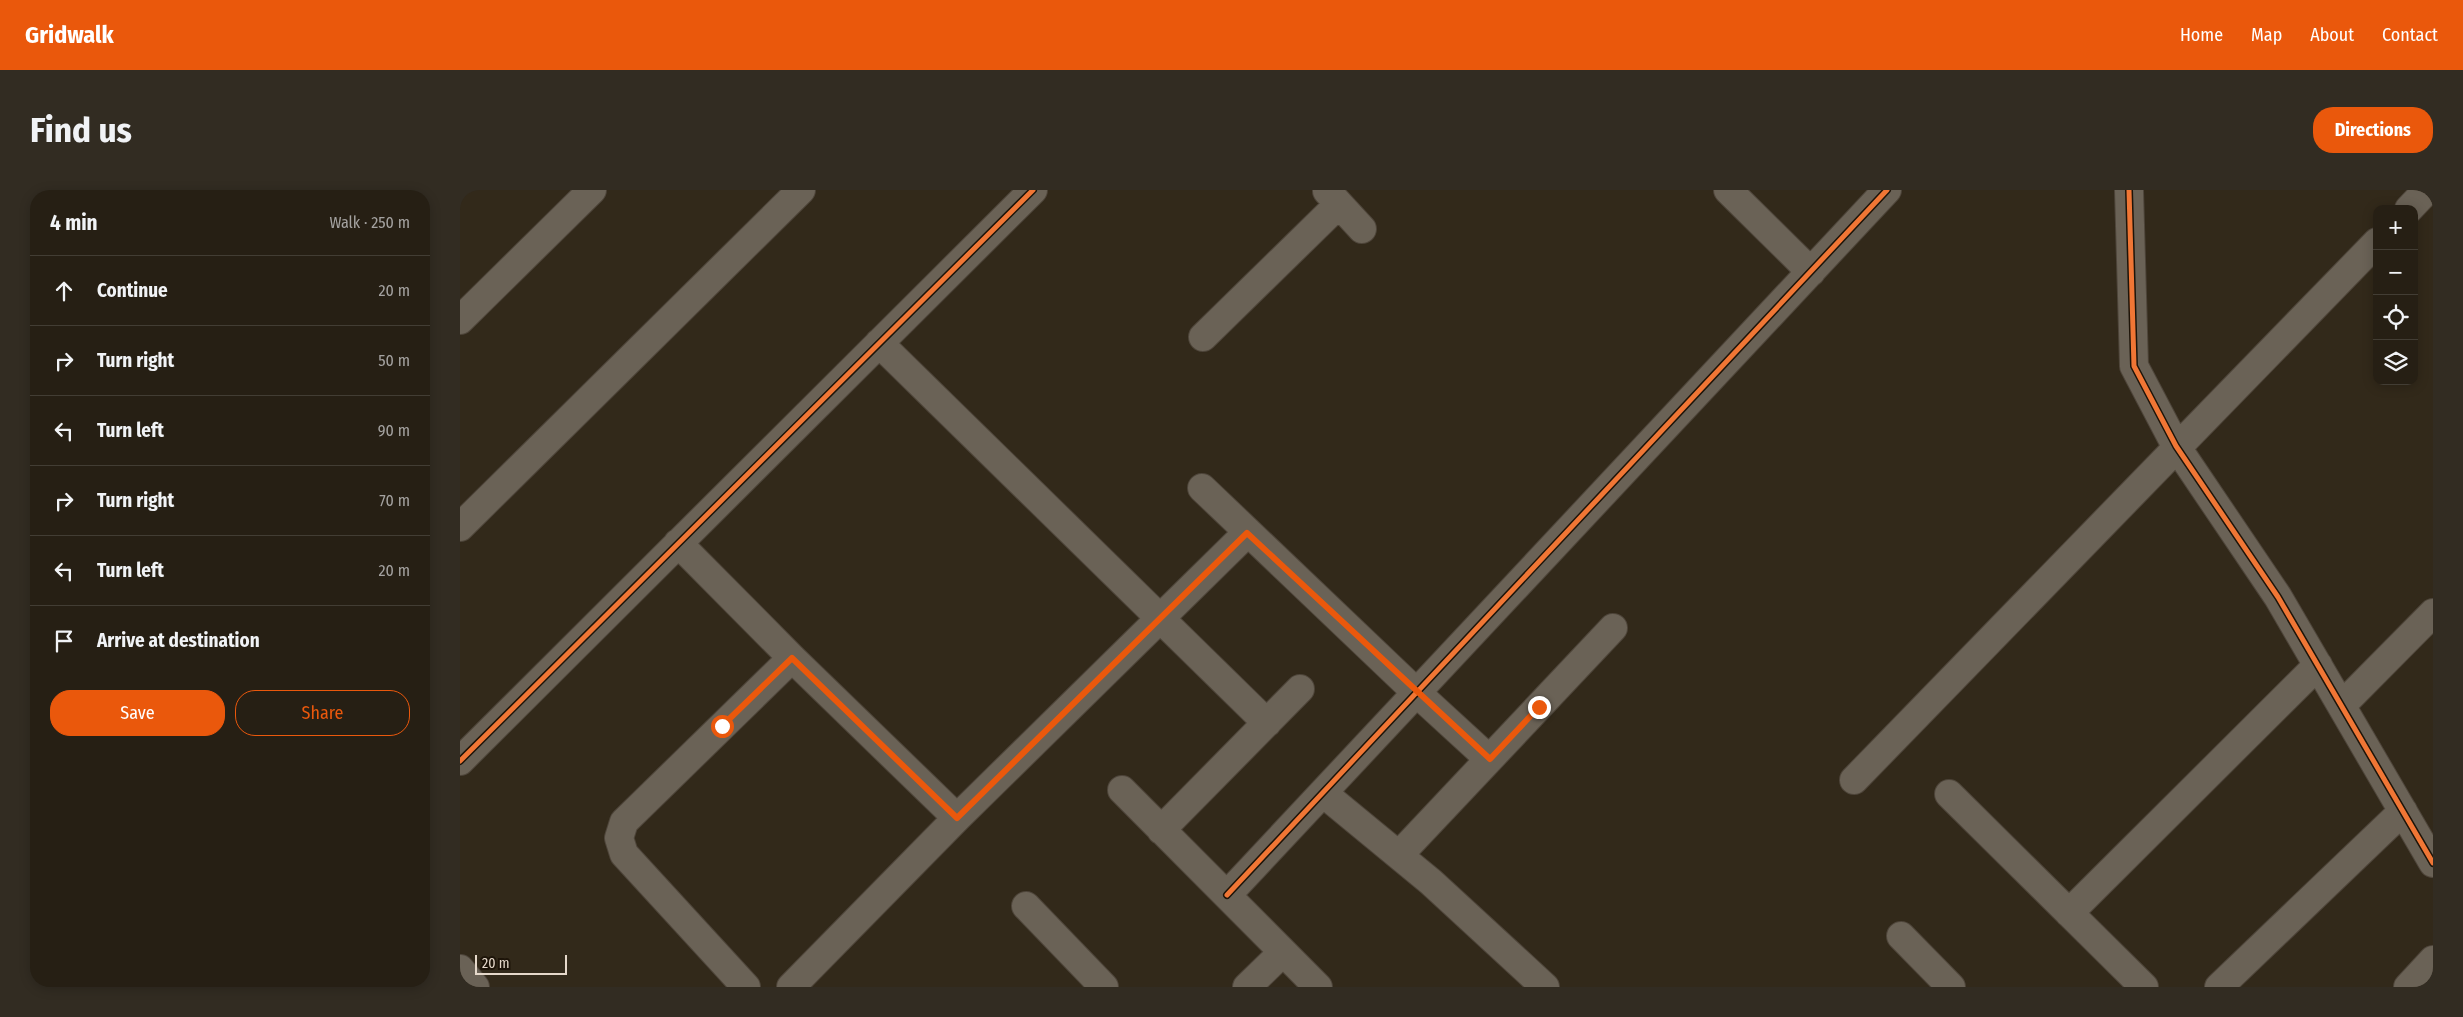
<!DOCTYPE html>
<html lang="en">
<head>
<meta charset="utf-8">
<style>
	body { margin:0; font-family:"Fira Sans Condensed",sans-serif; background:#322c22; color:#f1f3f6 }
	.controls { position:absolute; right:15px; top:15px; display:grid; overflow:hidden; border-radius:10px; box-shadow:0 2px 12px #0003 }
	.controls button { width:45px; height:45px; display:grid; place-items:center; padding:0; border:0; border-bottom:1px solid #423d34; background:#261f14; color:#f1f3f6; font:25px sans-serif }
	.scale { position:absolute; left:15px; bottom:12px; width:92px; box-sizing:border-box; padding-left:5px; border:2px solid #e5d8ca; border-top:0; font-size:14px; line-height:18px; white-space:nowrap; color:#e5d8ca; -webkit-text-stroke:4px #1d1409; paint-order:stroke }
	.stop { position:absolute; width:15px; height:15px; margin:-11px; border:4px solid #ea580c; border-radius:50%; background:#fff }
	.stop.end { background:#ea580c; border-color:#fff; box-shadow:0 1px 5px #0008 }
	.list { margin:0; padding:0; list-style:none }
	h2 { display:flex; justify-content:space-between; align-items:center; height:65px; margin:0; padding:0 20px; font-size:21px }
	h2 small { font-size:16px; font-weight:400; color:#a4a2a0 }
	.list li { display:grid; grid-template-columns:32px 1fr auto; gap:15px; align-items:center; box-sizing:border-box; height:70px; padding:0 20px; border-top:1px solid #423d34 }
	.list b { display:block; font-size:19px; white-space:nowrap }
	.list em { font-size:16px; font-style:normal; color:#a4a2a0 }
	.actions { display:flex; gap:10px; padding:15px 20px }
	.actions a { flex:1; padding:11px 0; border:1px solid #ea580c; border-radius:20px; text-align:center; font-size:18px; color:#ea580c }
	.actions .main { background:#ea580c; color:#fff }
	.icon { flex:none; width:28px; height:28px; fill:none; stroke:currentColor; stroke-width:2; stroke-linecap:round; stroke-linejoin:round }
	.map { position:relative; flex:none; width:1973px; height:797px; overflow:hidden; border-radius:20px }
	header { display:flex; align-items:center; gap:30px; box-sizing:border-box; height:70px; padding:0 25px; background:#ea580c; color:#fff }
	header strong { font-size:24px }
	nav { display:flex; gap:28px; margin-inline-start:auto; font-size:18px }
	.intro { display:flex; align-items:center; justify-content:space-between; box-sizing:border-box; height:120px; padding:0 30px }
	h1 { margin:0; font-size:35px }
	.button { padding:12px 22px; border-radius:20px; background:#ea580c; color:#fff; font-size:18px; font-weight:700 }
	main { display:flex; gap:30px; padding:0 30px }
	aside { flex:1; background:#261f14; border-radius:20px; box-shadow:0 2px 12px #0003 }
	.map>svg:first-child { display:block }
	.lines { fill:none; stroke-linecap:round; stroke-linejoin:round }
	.minor-casing { stroke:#4e453a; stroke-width:30 }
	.minor { stroke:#6a6256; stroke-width:28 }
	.cycleway-casing { stroke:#1d1409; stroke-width:8 }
	.cycleway { stroke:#f07635; stroke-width:5 }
	.route { stroke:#ea580c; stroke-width:6 }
</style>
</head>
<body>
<header>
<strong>Gridwalk</strong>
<nav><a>Home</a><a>Map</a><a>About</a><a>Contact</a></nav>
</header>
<div class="intro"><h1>Find us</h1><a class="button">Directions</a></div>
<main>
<aside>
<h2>4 min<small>Walk · 250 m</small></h2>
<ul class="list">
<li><svg class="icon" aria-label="ahead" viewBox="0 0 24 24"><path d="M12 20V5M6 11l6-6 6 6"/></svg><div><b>Continue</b></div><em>20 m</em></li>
<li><svg class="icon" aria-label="right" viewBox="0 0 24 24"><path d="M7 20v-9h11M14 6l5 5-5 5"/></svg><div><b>Turn right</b></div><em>50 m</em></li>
<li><svg class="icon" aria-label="left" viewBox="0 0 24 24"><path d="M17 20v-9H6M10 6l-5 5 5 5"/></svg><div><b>Turn left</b></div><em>90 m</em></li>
<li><svg class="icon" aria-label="right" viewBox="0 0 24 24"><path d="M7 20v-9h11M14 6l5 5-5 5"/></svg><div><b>Turn right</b></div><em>70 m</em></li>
<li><svg class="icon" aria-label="left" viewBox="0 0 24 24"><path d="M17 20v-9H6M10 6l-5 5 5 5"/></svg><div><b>Turn left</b></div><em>20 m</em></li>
<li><svg class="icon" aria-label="arrive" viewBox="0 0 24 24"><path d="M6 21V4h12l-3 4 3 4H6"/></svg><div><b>Arrive at destination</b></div></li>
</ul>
<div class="actions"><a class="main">Save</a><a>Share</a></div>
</aside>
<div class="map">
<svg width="1973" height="797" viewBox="0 0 1973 797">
	<rect width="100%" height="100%" fill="#32291a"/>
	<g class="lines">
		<defs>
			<path id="minor" d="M1268 0 1351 82
				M1669 0 1674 176 1716 256 1818 407 1973 673
				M867 1 902 39
				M1949 19 1967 0
				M0 130 132 0
				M743 147 879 14
				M419 153 807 533
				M742 298 957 503 1029 569
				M0 337 341 0
				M218 353 332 468 497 628
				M1882 515 1973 423
				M0 571 573 0
				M1394 590 1917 52
				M662 600 858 797
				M863 603 971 692 1085 797
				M1489 604 1684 797
				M701 640 840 499
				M939 665 1153 438
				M767 705 1427 0
				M566 716 644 797
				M1609 723 1858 475
				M1441 746 1491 797
				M0 779 15 797
				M286 797 164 664 159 648 164 632 332 468
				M331 797 497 628 787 343
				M787 797 823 762
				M1759 797 1943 621
				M1948 797 1973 770"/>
		</defs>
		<use href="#minor" class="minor-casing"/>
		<use href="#minor" class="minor"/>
		<defs>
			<path id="cycleway" d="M1669 0 1674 176 1716 256 1818 407 1973 673
				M0 571 573 0
				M767 705 1427 0"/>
		</defs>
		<use href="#cycleway" class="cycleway-casing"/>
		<use href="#cycleway" class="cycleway"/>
	</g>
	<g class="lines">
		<path class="route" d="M262 536 332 468 497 628 787 343 1030 569 1079 517"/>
	</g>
</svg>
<div class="controls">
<button>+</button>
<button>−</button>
<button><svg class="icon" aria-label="locate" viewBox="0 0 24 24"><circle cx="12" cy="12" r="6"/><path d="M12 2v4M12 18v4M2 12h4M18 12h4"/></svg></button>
<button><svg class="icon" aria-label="layers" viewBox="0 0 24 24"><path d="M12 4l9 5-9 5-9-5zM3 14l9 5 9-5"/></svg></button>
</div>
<div class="scale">20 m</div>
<div class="stop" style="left:262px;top:536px"></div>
<div class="stop end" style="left:1079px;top:517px"></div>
</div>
</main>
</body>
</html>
